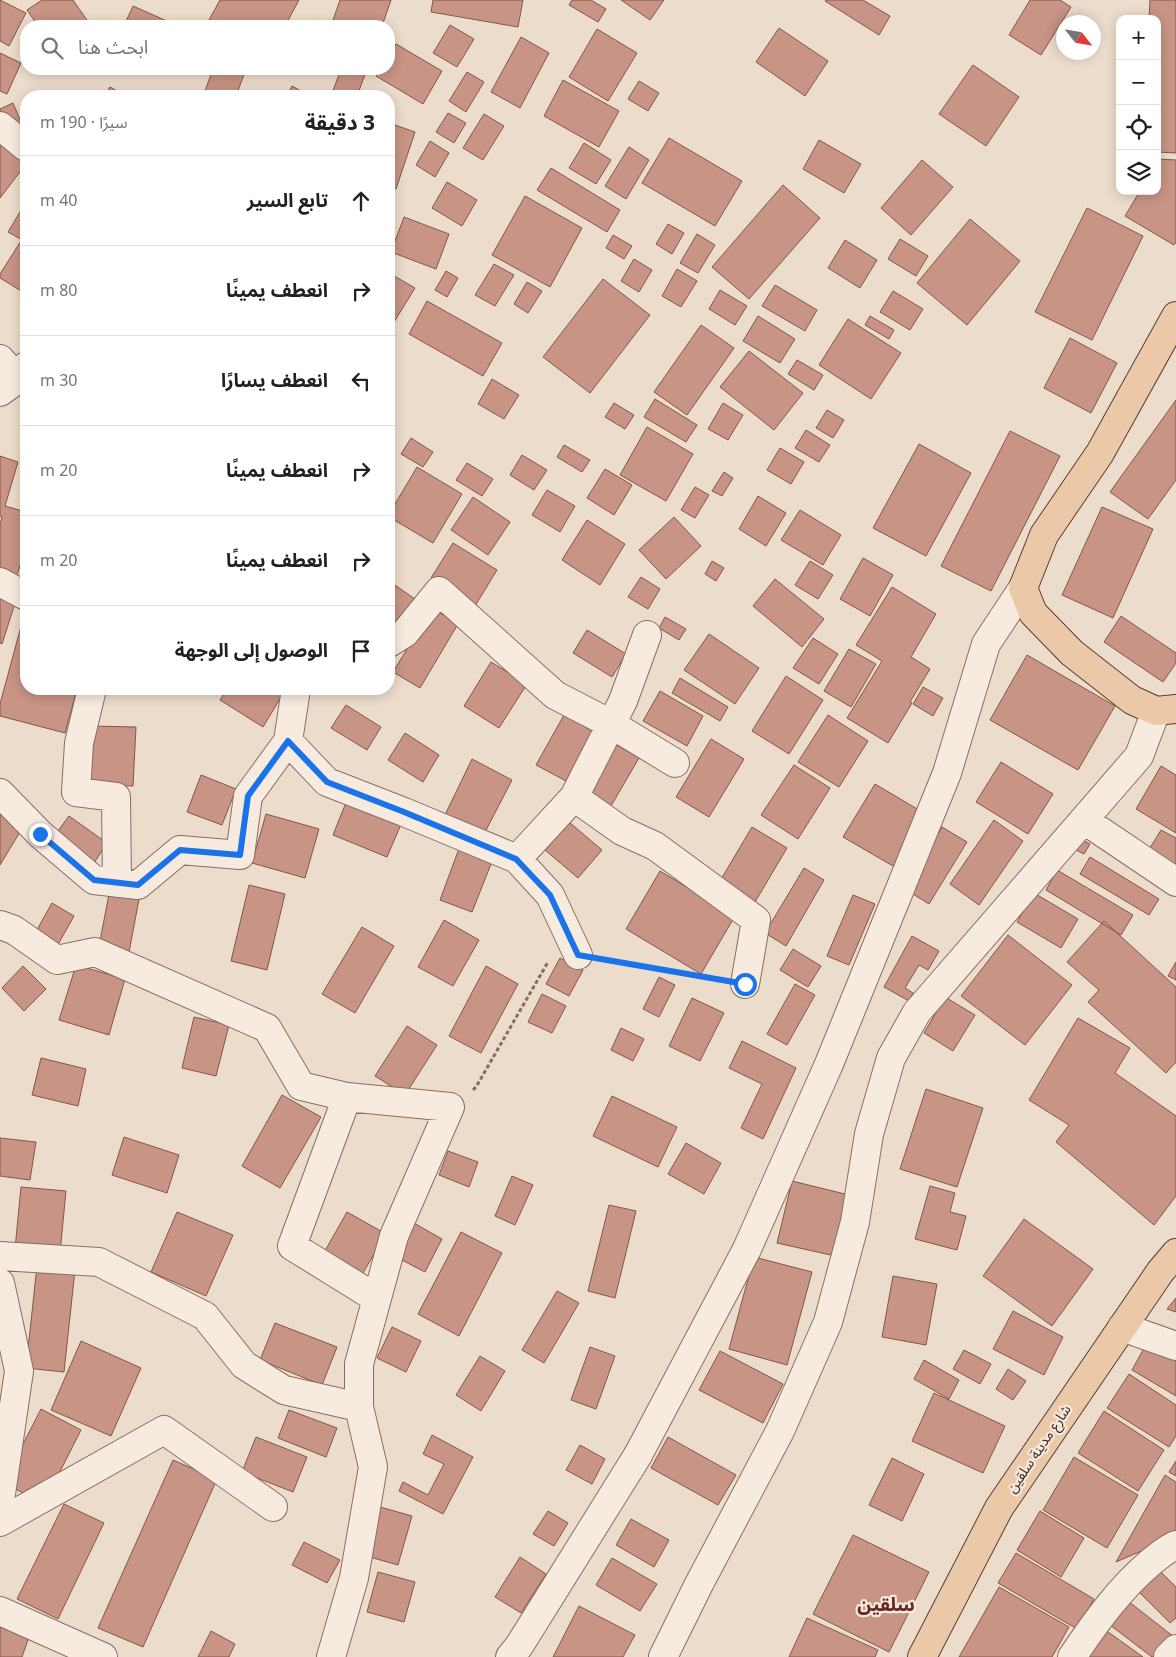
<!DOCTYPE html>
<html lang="ar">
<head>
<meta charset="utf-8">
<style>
	body { margin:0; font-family:Georgia,"Noto Sans Arabic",serif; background:#f2f2f2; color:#202124; direction:rtl }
	.controls { position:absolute; right:15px; top:15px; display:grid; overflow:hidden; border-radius:10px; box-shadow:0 2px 12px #0003 }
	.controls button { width:45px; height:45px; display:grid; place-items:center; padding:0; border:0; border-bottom:1px solid #e0e0e0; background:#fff; color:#202124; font:25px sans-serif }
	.compass { position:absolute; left:1056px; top:15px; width:45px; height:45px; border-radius:50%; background:#fff; box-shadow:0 2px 12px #0003; rotate:121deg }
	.stop { position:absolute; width:15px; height:15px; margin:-11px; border:4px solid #1a73e8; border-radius:50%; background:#fff }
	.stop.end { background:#1a73e8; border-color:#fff; box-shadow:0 1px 5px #0008 }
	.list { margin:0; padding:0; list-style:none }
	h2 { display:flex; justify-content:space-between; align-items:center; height:65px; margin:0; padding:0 20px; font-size:21px }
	h2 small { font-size:16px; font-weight:400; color:#757577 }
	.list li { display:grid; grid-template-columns:32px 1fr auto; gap:15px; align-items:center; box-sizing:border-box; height:90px; padding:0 20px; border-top:1px solid #e0e0e0 }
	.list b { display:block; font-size:19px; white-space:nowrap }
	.list em { font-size:16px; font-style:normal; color:#757577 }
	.icon { flex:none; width:28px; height:28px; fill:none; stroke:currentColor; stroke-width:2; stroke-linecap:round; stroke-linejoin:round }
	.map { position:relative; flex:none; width:1176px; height:1657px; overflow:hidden; direction:ltr }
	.search { position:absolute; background:#fff; box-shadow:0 2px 12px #0003; left:20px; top:20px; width:375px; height:55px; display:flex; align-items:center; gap:12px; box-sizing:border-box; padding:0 18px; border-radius:20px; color:#757577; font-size:19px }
	.panel { position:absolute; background:#fff; box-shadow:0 2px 12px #0003; left:20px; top:90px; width:375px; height:605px; border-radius:20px; direction:rtl }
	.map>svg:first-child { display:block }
	.building { fill:#c79485; stroke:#865548 }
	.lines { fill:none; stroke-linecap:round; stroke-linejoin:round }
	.minor-casing { stroke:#886e61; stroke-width:30 }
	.major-casing { stroke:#573e34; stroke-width:30 }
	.path { stroke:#886e61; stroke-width:3; stroke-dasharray:4 2.5; stroke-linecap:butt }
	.minor { stroke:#f7ebdf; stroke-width:28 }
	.major { stroke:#ebc9a8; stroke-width:28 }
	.route { stroke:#1a73e8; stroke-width:6 }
	.labels { text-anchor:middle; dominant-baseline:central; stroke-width:4.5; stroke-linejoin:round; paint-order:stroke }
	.street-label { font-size:14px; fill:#3a2a23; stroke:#f4e8db }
	.district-label { font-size:19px; font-weight:bold; fill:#642725; stroke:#f4e8db }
</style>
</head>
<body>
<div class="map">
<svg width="1176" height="1657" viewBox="0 0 1176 1657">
	<rect width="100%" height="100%" fill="#ecdccc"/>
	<path class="building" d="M0 0 26 13 9 46 0 41Z
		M42 0H73L91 26H38L27 10Z
		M220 0H299L285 26H221L209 20Z
		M340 0H391L382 26H331Z
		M433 0H523L518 27 431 12Z
		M572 0H591L606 9 598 22 569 5Z
		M621 0H664L650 20Z
		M826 0H863L890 16 879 35 825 1Z
		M1030 0H1060L1071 7 1041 55 1009 35Z
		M1150 0H1176V153L1157 152V19H1149Z
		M133 6 178 26H124Z
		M450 25 474 39 457 67 433 53Z
		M779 28 828 61 805 96 756 62Z
		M597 29 637 53 608 101 569 77Z
		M521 37 549 53 520 108 491 92Z
		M396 44 442 71 423 104 376 76 381 69H389V56Z
		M0 53 21 63 7 94 0 91Z
		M973 65 1019 97 986 146 939 114Z
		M66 69H80L70 75Z
		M213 69H246L236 96H221L205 91Z
		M341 69H367L357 96H331Z
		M467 72 484 82 466 112 449 101Z
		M563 80 619 111 599 147 544 116Z
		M639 81 659 93 648 111 628 99Z
		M292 86 310 96H287Z
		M110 87 126 96H105Z
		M13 103 21 122 2 130 0 126V109Z
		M448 113 466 123 454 143 436 132Z
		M484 114 504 126 483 160 463 148Z
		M389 123 415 132 396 189 389 186Z
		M669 138 742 181 715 226 642 183Z
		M819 140 861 164 844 193 803 169Z
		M430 141 449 153 435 177 416 165Z
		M0 142 26 162V164L0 198Z
		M584 143 611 160 596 184 569 168Z
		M629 147 649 160 626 199 605 186Z
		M1159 159 1176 160V242L1174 245 1125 216 1140 191H1157V162Z
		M922 160 953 187 911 235 881 208Z
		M551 168 620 210 607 232 537 190Z
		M447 182 477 200 462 226 432 208Z
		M783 185 820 218 749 299 712 267Z
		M525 196 582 228 550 287 492 255Z
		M26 202V242L8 232Z
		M1087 208 1143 236 1092 340 1035 312Z
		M404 217 449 234 436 269 391 252Z
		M970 219 1020 261 967 325 917 283Z
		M668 224 684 233 672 254 656 244Z
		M697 234 715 245 698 273 680 263Z
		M613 235 632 246 624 259 606 248Z
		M900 239 928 256 916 276 888 259Z
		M845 240 877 260 860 288 828 268Z
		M21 241 26 244V294L0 278V274Z
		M634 259 652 270 639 292 621 281Z
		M494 264 514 275 495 306 475 295Z
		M677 269 697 281 681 307 662 296Z
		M446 271 458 278 447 297 435 290Z
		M389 273 415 288 391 327 389 326Z
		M603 279 650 315 590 393 543 357Z
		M527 282 542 291 528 313 514 304Z
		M775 285 817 310 805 331 762 306Z
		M720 290 747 306 735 325 709 309Z
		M893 291 923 309 910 330 880 312Z
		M427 301 502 343 483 376 409 334Z
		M758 316 795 339 780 363 743 341Z
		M870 316 894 330 889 339 865 325Z
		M848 319 901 353 871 399 819 365Z
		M701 325 734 348 687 415 654 392Z
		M389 332 395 335 389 350Z
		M1070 338 1117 363 1091 413 1044 388Z
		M749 351 803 393 774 430 720 387Z
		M797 360 823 375 814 390 788 374Z
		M492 379 519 395 504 419 478 404Z
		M655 399 697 425 686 442 644 417Z
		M1176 400V480L1148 519 1110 492Z
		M614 403 634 415 625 429 605 417Z
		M723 403 743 415 728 440 708 429Z
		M827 410 844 420 833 438 816 428Z
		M647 427 693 454 666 501 620 475Z
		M806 430 830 445 819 462 795 448Z
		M1010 431 1060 456 991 591 941 566Z
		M411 438 433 452 423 467 401 454Z
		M919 444 971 473 926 556 873 528Z
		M564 445 590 460 582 472 557 457Z
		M780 448 804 462 791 484 767 470Z
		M522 455 547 470 534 490 510 475Z
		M0 456 18 462 5 506 26 512V546L16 579 0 574V524L2 517 0 516Z
		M467 463 493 479 482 496 456 480Z
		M417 467 462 494 433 543 389 517V514Z
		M605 469 632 485 614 515 587 498Z
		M724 472 733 478 722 496 712 491Z
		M695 487 709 495 695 518 681 510Z
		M547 490 575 506 560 532 532 515Z
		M758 496 786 513 766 546 739 529Z
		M473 497 510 522 488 555 451 530Z
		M1102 507 1153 529 1113 618 1062 595Z
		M800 510 841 535 823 565 781 540Z
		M674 517 701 546 666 579 639 550Z
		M587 520 625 544 600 585 562 560Z
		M453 543 497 570 475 606 431 578Z
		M863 558 893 575 870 616 840 599Z
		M712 561 724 568 716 581 705 574Z
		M810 561 833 575 818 599 795 585Z
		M641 577 660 589 648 609 628 597Z
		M775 579 824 619 802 647 753 606Z
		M389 581 415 599 390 635 389 634Z
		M892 587 936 614 911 657 930 669 910 702 912 703 888 743 847 718 882 661 856 645Z
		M0 589 18 594 2 644 0 643Z
		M432 608 458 624 420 688 393 672Z
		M1121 616 1176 653V663L1163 682 1104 642Z
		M665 617 686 629 679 640 659 628Z
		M23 619H26V689H77L65 733 0 716V704Z
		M587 630 626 654 612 677 573 653Z
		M709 634 759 668 735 704 684 670Z
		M813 638 838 654 819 684 793 668Z
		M849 649 876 664 851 707 824 691Z
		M1027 655 1115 706 1078 770 990 720Z
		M491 662 527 684 499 728 464 706Z
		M786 676 823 700 789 754 752 731Z
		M680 678 728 707 720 721 672 693Z
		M923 687 943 698 933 716 913 704Z
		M227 689H286L263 727 220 700Z
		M660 691 703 716 687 746 643 721Z
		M346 705 381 727 367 750 331 728Z
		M564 715 596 733 568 782 536 765Z
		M828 715 868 741 839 787 798 762Z
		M91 726 136 727 133 786 88 784Z
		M405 733 439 755 423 782 388 760Z
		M711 739 744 759 709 817 676 797Z
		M613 743 639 758 608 811 583 796Z
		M472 759 512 780 483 836 444 817Z
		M1001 762 1053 794 1028 834 976 802Z
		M794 765 830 788 798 839 761 815Z
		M1161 766 1176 775V833L1136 809Z
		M201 775 236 789 222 825 187 812Z
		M875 784 924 813 893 866 843 837Z
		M347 800 402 822 387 857 333 835Z
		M0 814 23 827 0 865Z
		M266 814 319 829 305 878 252 863Z
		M69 816 107 843 94 863 55 835Z
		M994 820 1023 841 979 905 950 884Z
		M569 822 602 850 578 878 545 850Z
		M752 827 787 848 755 902 720 881Z
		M942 827 967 842 929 904 905 889Z
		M1161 830 1176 838V875L1145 856Z
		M1080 839 1090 844 1084 854 1074 849Z
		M460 846 493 859 472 912 440 900Z
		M1090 857 1159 899 1149 915 1080 874Z
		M804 868 824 880 786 946 765 933Z
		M1057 870 1133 915 1121 935 1046 890Z
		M660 871 735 916 701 974 626 929Z
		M249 885 285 894 267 970 231 961Z
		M110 889 140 894 129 952 99 946Z
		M1034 893 1078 919 1061 948 1017 922Z
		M853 895 875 904 849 965 827 956Z
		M52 903 74 916 56 948 34 935Z
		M444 920 479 940 453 986 418 967Z
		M1104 921 1176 987V1062L1166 1073 1088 1002 1099 990 1067 962Z
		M362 927 394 946 355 1013 322 994Z
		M1008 935 1072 985 1025 1045 961 996Z
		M912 936 939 951 928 970 919 965 905 988 913 993 909 1001 884 987Z
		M793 949 821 966 808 987 780 970Z
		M560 958 583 970 569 996 546 984Z
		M1176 962V980L1168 976Z
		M76 965 125 979 109 1035 59 1020Z
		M23 966 46 989 24 1011 2 988Z
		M486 966 518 984 481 1053 449 1036Z
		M659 977 675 985 659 1017 643 1009Z
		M795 984 815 995 787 1045 767 1034Z
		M542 994 566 1006 552 1033 528 1022Z
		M945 997 975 1015 953 1051 924 1033Z
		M692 998 724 1013 700 1061 669 1046Z
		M194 1017 229 1025 216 1076 182 1068Z
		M1078 1018 1130 1048 1115 1073 1176 1116V1196L1154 1225 1056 1142 1069 1125 1029 1100Z
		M407 1026 437 1045 405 1095 375 1076Z
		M621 1028 644 1039 633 1061 611 1050Z
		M742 1041 796 1068 763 1139 741 1128 762 1084 729 1068Z
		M41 1058 86 1069 78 1106 32 1095Z
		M926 1089 983 1108 957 1187 900 1169Z
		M282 1095 321 1117 280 1188 242 1166Z
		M612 1096 677 1127 658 1167 593 1136Z
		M124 1137 179 1155 167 1193 112 1175Z
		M0 1138 36 1142 30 1180 0 1176Z
		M686 1143 721 1163 704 1194 668 1174Z
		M448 1151 478 1162 469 1187 439 1175Z
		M512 1176 533 1185 515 1225 495 1216Z
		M792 1181 849 1195 835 1256 777 1243Z
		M930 1186 955 1193 950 1212 966 1216 957 1250 915 1239Z
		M21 1187 66 1191 60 1253 15 1249Z
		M609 1205 636 1211 615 1298 588 1291Z
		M177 1212 233 1235 206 1296 151 1272Z
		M347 1212 386 1234 360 1278 322 1256Z
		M1024 1219 1093 1269 1052 1326 983 1276Z
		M412 1222 442 1239 425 1272 394 1256Z
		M461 1232 502 1253 459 1336 418 1314Z
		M754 1257 812 1272 787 1365 729 1349Z
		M37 1266 75 1270 64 1372 26 1368Z
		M893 1276 937 1284 926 1345 882 1337Z
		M557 1291 579 1303 544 1363 522 1350Z
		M1176 1298V1312L1167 1309Z
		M1013 1311 1063 1337 1044 1375 993 1349Z
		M275 1323 337 1347 322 1385 260 1360Z
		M392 1327 421 1341 406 1372 377 1358Z
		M81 1341 141 1368 111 1436 51 1410Z
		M1148 1341 1176 1352V1396L1132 1370Z
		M590 1347 615 1356 596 1409 571 1400Z
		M964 1350 991 1364 980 1384 953 1369Z
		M720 1351 783 1384 763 1423 699 1390Z
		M480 1356 505 1371 481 1411 456 1395Z
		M924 1360 959 1380 949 1399 914 1379Z
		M1008 1369 1026 1381 1013 1400 996 1389Z
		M1129 1374 1176 1405V1436L1169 1447 1107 1408Z
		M934 1393 1005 1426 983 1473 912 1441Z
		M41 1409 81 1430 44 1503 3 1483Z
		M289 1410 337 1428 326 1457 278 1438Z
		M1104 1411 1164 1450 1138 1491 1078 1453Z
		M432 1435 473 1457 443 1514 399 1491 403 1482 428 1495 444 1464 423 1454Z
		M256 1437 307 1457 293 1492 242 1472Z
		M668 1437 736 1475 718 1505 651 1468Z
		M580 1445 605 1459 592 1484 566 1470Z
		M1074 1457 1138 1495 1107 1548 1043 1510Z
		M892 1458 924 1474 902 1521 869 1505Z
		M173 1460 217 1479 143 1647 98 1628Z
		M1176 1461V1476L1169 1472Z
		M1165 1475 1176 1482V1536L1116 1562Z
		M64 1504 104 1523 58 1619 17 1599Z
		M380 1507 412 1516 398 1565 366 1556Z
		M548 1511 568 1523 554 1546 533 1534Z
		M1040 1511 1084 1538 1061 1577 1017 1550Z
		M631 1519 669 1540 654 1567 616 1545Z
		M853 1535 929 1572 889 1652 813 1614Z
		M304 1542 340 1560 327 1583 292 1565Z
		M1016 1553 1094 1599 1077 1629 998 1583Z
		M520 1557 546 1574 521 1613 495 1597Z
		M612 1558 657 1584 640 1611 596 1585Z
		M1158 1569 1176 1587V1618L1170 1623 1137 1590Z
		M378 1572 415 1582 404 1622 367 1612Z
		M999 1587 1069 1627 1052 1657H959Z
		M1128 1601 1174 1637 1159 1657H1152L1110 1625Z
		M579 1606 635 1635 623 1657H553Z
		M807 1618 878 1650 875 1657H789Z
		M0 1627 29 1637 22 1657H0Z
		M1104 1629 1143 1657H1086Z
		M211 1631 235 1644 229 1657H198Z"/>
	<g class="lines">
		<defs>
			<path id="minor" d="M0 126 26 147
				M0 359 18 379
				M0 392 18 379 26 366
				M0 582 26 596
				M389 643 405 633 439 591 555 695 611 724 675 763
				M92 689 79 743 76 792 116 797 117 883
				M288 741 327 782 404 812 517 859 550 895 578 955
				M0 793 40 834 94 880 138 885 180 850 240 855 248 796 288 741 296 689
				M574 797 622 831 655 846 756 920 745 984
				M1084 820 1176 882
				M517 859 574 797 623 701 647 635
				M0 925 14 930 57 960 95 952 267 1028 301 1086 347 1097 450 1107 394 1236 359 1364V1407L373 1467 354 1578 331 1657
				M347 1097 292 1246 376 1298
				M0 1256 99 1262 205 1316 244 1365 284 1390 359 1407
				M0 1283 19 1371 0 1501
				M1122 1327 1176 1346
				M0 1522 164 1430 273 1507
				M0 1611 103 1657
				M510 1657 519 1646 638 1455 747 1249 829 1064 947 773 986 644 1023 588
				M663 1657 699 1584 780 1431 828 1322 855 1222 869 1134 891 1058 917 1012 1139 756 1156 711
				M1072 1657C1095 1623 1119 1589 1151 1562 1159 1556 1166 1549 1176 1545
				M1168 1657 1176 1649"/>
			<path id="major" d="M1176 316 1100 453 1044 535 1023 588 1033 613 1072 653 1132 700 1156 711 1176 709
				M922 1657 999 1508 1160 1272 1176 1253"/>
		</defs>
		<use href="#minor" class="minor-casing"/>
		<use href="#major" class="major-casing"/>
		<path class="path" d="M607 960 714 979
			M473 1090 476 1087 548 962"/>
		<use href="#minor" class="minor"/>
		<use href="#major" class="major"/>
	</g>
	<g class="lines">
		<path class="route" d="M40 834 94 880 138 885 180 850 240 855 248 796 288 741 327 782 404 812 516 859 550 895 578 955 745 984"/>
	</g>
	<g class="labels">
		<g class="street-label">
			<text transform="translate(1039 1449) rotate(-56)">شارع مدينة سلقين</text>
		</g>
		<g class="district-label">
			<text x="886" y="1605">سلقين</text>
		</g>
	</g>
</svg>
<div class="controls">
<button>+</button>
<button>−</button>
<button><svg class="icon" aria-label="locate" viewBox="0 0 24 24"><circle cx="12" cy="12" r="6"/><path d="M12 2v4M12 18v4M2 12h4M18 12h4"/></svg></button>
<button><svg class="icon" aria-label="layers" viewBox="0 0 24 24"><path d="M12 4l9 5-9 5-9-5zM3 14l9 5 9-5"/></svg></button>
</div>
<svg class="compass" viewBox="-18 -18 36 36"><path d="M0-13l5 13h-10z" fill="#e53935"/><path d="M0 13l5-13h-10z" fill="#757577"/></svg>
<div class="stop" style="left:745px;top:984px"></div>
<div class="stop end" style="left:40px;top:834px"></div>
<div class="search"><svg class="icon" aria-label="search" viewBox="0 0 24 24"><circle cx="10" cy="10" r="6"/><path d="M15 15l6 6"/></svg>ابحث هنا</div>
<section class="panel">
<h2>3 دقيقة<small>سيرًا · 190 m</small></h2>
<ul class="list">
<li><svg class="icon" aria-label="ahead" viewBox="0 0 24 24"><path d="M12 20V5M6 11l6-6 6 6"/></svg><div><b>تابع السير</b></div><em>40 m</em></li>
<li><svg class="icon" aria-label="right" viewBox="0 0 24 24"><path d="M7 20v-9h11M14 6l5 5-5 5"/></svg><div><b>انعطف يمينًا</b></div><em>80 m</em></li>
<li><svg class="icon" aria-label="left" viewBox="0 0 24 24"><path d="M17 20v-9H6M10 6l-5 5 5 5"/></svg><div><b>انعطف يسارًا</b></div><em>30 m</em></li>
<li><svg class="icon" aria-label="right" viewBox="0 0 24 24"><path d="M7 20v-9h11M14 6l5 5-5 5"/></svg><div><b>انعطف يمينًا</b></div><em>20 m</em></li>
<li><svg class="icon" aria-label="right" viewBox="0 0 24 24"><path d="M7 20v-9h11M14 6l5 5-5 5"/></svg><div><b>انعطف يمينًا</b></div><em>20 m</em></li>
<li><svg class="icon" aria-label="arrive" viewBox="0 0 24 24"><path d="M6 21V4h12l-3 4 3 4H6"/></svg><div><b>الوصول إلى الوجهة</b></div></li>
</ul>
</section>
</div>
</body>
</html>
